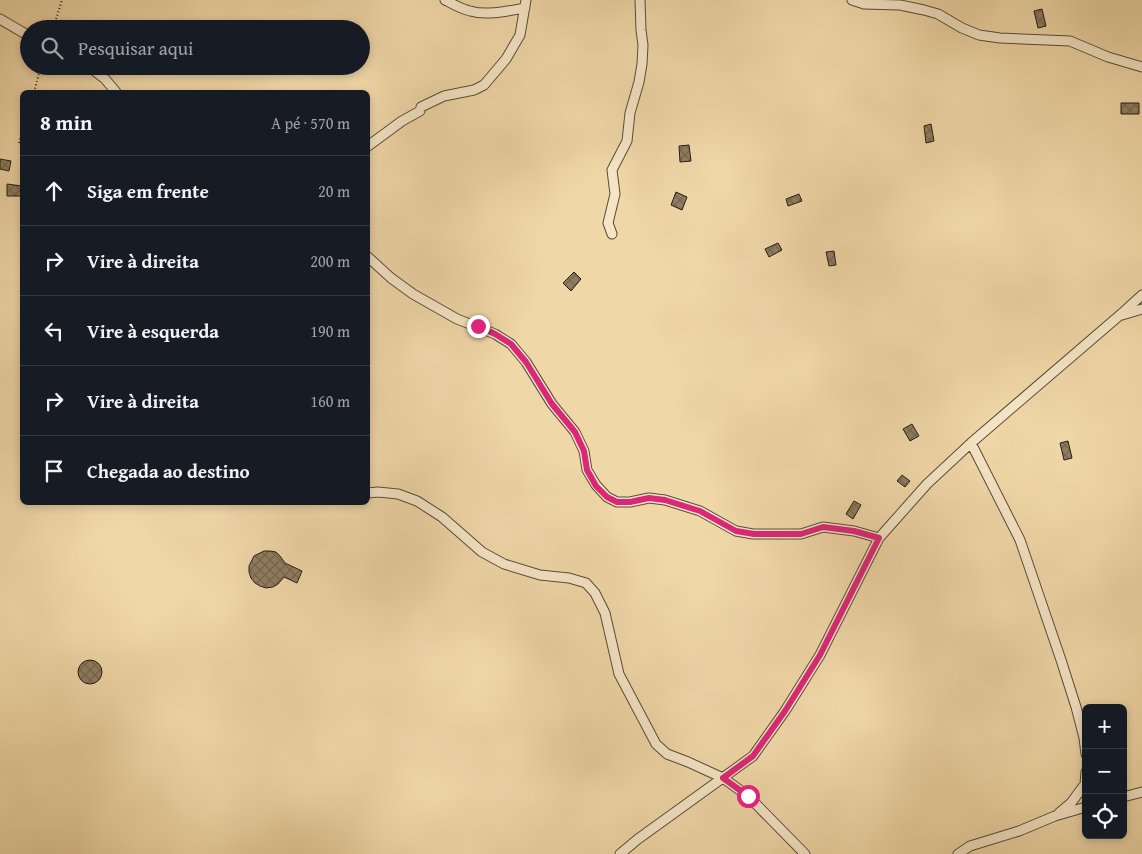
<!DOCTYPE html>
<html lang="pt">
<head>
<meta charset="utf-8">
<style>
	body { margin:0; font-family:"Gentium Book Plus",serif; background:#20242c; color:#f1f3f6 }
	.controls { position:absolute; right:15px; bottom:15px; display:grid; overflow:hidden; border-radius:8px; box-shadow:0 2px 8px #0003 }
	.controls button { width:45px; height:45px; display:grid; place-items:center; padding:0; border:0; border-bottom:1px solid #363941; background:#171b24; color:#f1f3f6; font:25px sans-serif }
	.stop { position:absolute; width:15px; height:15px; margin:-11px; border:4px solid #db2777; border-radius:50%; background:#fff }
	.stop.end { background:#db2777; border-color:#fff; box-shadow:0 1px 5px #0008 }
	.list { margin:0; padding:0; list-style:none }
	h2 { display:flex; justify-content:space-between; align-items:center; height:65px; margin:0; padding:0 20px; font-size:21px }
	h2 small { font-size:16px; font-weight:400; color:#9ea1a6 }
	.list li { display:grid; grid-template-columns:32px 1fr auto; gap:15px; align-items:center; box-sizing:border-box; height:70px; padding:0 20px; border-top:1px solid #363941 }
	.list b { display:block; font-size:19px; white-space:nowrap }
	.list em { font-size:16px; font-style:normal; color:#9ea1a6 }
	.icon { flex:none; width:28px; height:28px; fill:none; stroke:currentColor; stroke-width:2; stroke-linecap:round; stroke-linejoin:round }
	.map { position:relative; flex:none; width:1142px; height:854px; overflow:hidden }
	.search { position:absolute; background:#171b24; box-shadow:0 2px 8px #0003; left:20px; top:20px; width:350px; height:55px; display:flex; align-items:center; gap:12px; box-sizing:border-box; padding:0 18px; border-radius:28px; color:#9ea1a6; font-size:19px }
	.panel { position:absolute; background:#171b24; box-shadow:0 2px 8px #0003; left:20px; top:90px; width:350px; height:415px; border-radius:8px }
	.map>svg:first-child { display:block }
	.building { fill:url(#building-cross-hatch); stroke:#261c14 }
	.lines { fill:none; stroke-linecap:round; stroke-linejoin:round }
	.minor-casing { stroke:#584b39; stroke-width:11 }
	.path { stroke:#261c14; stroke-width:2; stroke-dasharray:1 2.5; stroke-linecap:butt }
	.minor { stroke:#f5e5c6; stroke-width:9 }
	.route { stroke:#db2777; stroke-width:6 }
</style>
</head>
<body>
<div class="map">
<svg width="1142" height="854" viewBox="0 0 1142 854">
	<defs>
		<pattern id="building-cross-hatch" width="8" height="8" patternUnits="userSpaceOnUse" patternTransform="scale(1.25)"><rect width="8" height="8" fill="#8f7d61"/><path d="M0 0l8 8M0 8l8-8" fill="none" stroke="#75664f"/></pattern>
	</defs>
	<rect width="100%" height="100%" fill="#f0d7a8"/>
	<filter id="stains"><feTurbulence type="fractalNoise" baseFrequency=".004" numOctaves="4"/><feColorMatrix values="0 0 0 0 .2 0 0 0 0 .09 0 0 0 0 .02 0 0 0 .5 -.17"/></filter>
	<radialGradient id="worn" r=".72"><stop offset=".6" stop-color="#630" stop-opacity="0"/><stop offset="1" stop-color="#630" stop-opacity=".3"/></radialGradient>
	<path class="building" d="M1042 9 1046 26 1038 28 1034 11Z
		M1121 103H1139V114H1121Z
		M931 124 934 141 926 143 924 126Z
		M689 145 691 161 680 162 679 146Z
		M0 159 11 161 9 171 0 169Z
		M7 184 22 186V196H7Z
		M676 192 687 197 682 210 671 205Z
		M799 194 802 201 788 206 786 199Z
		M778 243 782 250 769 257 765 249Z
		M834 251 836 265 829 266 826 252Z
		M574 272 581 279 571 291 563 283Z
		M912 424 919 436 910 441 903 429Z
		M1068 441 1072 458 1064 460 1060 443Z
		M902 475 910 481 905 487 897 481Z
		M854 501 861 505 853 519 846 514Z
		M264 551H270L276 552 280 556 285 563 302 571 297 583 284 577 278 584 273 587 266 588 260 586 255 583 251 578 249 572V566L254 556Z
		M78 672a12 12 0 1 1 24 0a12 12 0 1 1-24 0Z"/>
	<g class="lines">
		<defs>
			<path id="minor" d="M445 0C453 4 461 9 470 11 487 16 508 11 525 8
				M852 0 864 4 900 5 924 10 938 14 962 28 979 35 1000 38 1070 41 1108 57 1142 67
				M0 19 29 36
				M88 66 105 79 116 92
				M368 146 402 121 420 111 421 107 444 96 474 90 484 85 506 59 520 35 526 0
				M612 234 608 223 615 194 612 170 627 141 630 113 639 82 642 64 643 45 641 30 640 0
				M368 257 391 278 413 294 457 319 495 334 511 344 526 362 552 404 575 432 584 451 587 470 596 485 607 497 617 502H630L649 498 665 500 700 511 736 531 753 534H801L823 527 854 531 879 538
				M1122 315 1142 309
				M971 443 1020 540 1061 660 1076 707 1084 738 1086 754
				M368 493 378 492 398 494 417 501 442 517 482 552 504 564 540 575 569 578 586 583 595 593 605 613 619 674 656 744 667 754 688 762 723 778 748 796 805 854
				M1123 797 1142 792
				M1059 813 1071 803 1085 784 1086 772
				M620 854 638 839 753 756 785 711 820 655 879 538 927 484 971 443 1120 315 1142 295
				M958 854 970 846 1019 831 1055 816 1086 807"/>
		</defs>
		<use href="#minor" class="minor-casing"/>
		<path class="path" d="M53 29 62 0
			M34 92 41 66
			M19 143 22 131"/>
		<use href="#minor" class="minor"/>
	</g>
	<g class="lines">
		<path class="route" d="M478 326 495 334 511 344 526 362 552 404 575 432 584 451 587 470 596 486 607 497 617 502H630L649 498 665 500 700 511 736 531 754 534H801L823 527 854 531 879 538 820 655 785 711 753 756 723 778 748 796"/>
	</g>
	<rect width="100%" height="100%" filter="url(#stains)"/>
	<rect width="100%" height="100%" fill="url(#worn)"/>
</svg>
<div class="controls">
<button>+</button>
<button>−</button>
<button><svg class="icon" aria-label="locate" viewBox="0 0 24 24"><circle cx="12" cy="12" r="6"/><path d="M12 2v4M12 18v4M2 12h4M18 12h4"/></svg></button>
</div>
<div class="stop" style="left:748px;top:796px"></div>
<div class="stop end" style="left:478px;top:326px"></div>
<div class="search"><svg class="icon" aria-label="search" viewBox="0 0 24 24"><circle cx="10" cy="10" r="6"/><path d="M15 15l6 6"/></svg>Pesquisar aqui</div>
<section class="panel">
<h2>8 min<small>A pé · 570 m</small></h2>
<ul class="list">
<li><svg class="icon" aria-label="ahead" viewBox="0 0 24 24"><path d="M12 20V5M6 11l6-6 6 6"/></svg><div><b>Siga em frente</b></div><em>20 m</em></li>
<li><svg class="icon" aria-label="right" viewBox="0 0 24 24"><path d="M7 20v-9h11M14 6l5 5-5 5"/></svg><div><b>Vire à direita</b></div><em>200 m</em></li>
<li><svg class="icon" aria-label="left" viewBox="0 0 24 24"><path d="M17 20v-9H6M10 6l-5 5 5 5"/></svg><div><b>Vire à esquerda</b></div><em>190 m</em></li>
<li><svg class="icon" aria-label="right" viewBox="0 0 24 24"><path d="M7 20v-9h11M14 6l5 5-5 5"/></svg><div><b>Vire à direita</b></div><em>160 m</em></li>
<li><svg class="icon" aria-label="arrive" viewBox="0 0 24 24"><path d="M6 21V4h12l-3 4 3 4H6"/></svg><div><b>Chegada ao destino</b></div></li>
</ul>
</section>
</div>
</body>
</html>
